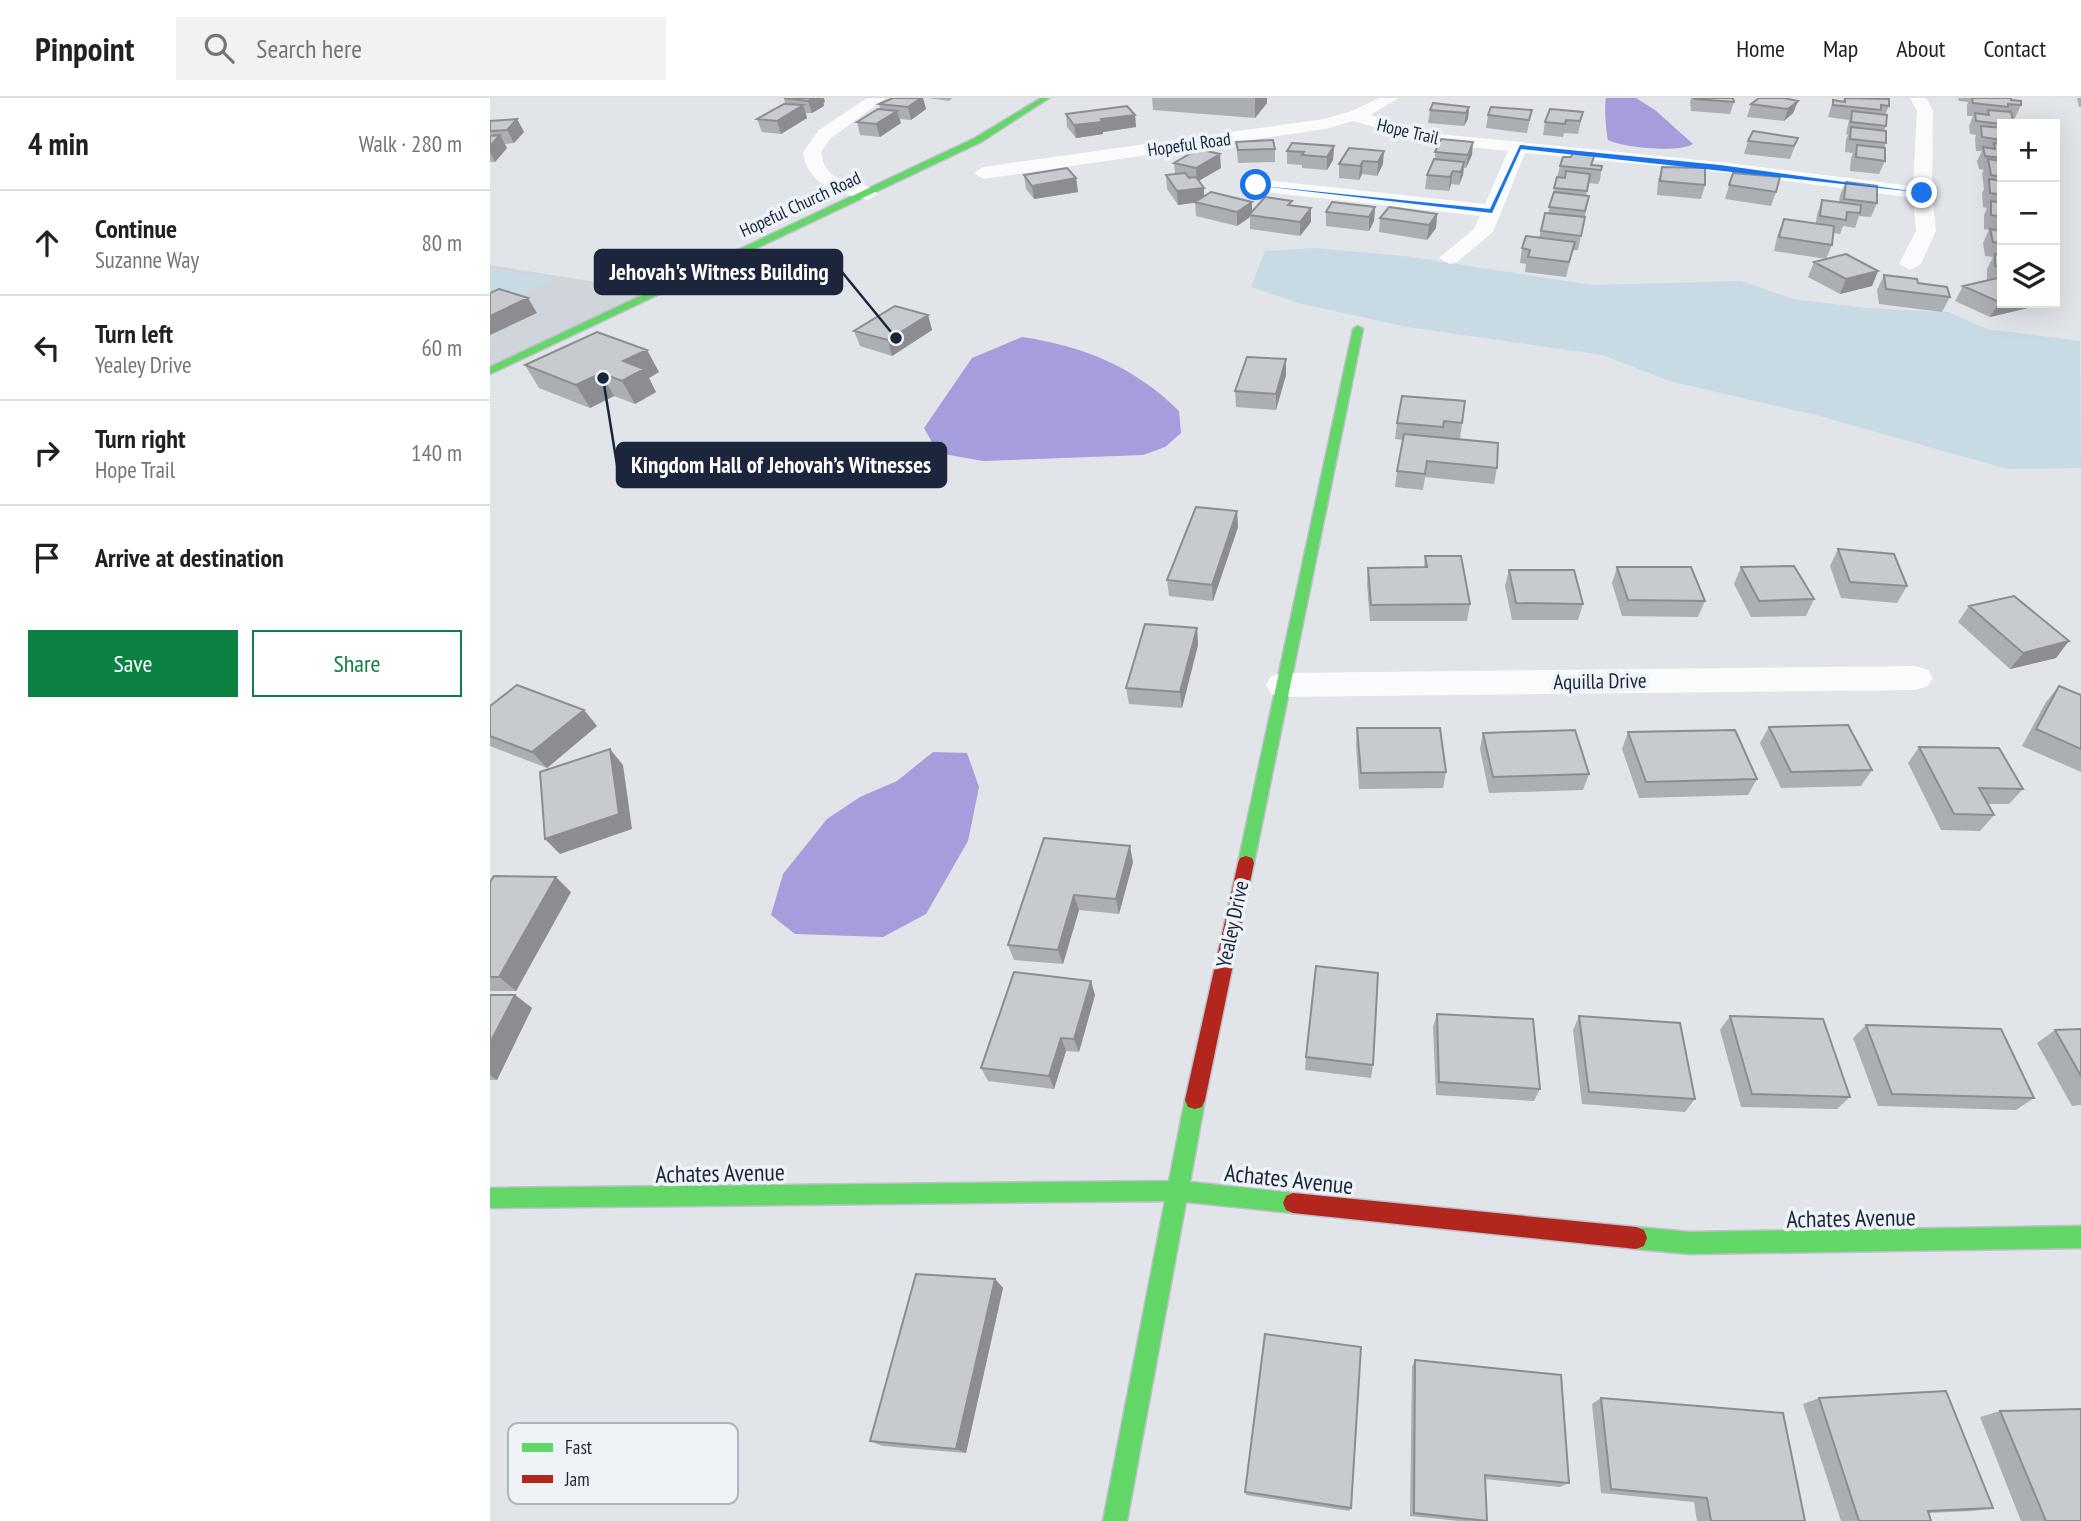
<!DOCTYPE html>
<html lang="en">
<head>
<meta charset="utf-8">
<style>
	body { margin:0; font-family:"PT Sans Narrow",sans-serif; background:#f2f2f2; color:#202124 }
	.controls { position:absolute; right:21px; top:21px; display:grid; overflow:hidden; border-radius:0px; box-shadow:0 7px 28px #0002 }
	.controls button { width:63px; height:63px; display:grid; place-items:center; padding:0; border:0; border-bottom:2px solid #e0e0e0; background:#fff; color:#202124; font:35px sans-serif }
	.stop { position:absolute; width:21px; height:21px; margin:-16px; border:5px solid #1a73e8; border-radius:50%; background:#fff }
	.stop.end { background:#1a73e8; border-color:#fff; box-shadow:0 2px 7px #0008 }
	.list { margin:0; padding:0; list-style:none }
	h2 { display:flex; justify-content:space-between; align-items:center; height:91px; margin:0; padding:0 28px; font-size:30px }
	h2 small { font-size:23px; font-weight:400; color:#757577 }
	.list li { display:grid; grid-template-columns:46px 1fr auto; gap:21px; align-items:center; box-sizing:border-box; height:105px; padding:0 28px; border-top:2px solid #e0e0e0 }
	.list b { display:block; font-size:26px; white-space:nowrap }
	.list p { margin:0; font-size:23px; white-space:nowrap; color:#757577 }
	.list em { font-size:23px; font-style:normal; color:#757577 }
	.actions { display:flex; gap:14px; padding:21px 28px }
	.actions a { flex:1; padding:16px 0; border:2px solid #0b8043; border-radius:0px; text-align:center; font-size:24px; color:#0b8043 }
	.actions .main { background:#0b8043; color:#fff }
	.icon { flex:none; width:38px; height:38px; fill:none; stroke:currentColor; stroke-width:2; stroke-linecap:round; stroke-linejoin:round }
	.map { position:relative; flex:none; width:1591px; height:1423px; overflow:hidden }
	header { display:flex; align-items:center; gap:42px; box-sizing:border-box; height:98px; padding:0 35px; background:#fff; border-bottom:2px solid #e0e0e0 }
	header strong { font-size:33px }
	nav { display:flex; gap:38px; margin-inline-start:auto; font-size:24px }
	.search { width:490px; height:63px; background:#f2f2f2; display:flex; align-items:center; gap:18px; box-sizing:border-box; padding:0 24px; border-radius:0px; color:#757577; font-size:26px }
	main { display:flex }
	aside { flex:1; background:#fff }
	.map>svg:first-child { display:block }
	.built { fill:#d0d5dc }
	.green { fill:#c8dbe4 }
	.water { fill:#a69ddd }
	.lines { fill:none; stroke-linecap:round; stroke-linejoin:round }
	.fast-casing { stroke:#bdc1c8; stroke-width:3 }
	.jam-casing { stroke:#bdc1c8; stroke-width:3 }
	.street { fill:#fafbfc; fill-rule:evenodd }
	.fast { fill:#63d668; fill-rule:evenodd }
	.jam { fill:#b3261e; fill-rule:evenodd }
	.wall { fill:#abaeb2 }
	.shaded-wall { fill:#8b8d91 }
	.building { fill:#c7cacf; stroke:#8b8d91; stroke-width:2 }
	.route { fill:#1a73e8 }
	.labels { text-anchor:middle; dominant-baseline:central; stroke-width:7; stroke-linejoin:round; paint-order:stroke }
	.far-street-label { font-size:18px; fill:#1d253d; stroke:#eef3f8 }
	.street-label { font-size:21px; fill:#1d253d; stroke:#eef3f8 }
	.near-street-label { font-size:24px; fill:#1d253d; stroke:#eef3f8 }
	.key { fill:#eef3f8; stroke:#afb5c0; stroke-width:2 }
	.key-label { font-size:19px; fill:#1d253d }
	.leader { fill:none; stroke:#1d253d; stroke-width:2.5 }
	.callout-dot { fill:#1d253d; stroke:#eef3f8; stroke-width:2.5 }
	.callout { fill:#1d253d; stroke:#1d253d; stroke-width:2.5 }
	.callout-label { font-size:23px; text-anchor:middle; font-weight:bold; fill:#fff }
</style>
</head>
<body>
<header>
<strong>Pinpoint</strong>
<div class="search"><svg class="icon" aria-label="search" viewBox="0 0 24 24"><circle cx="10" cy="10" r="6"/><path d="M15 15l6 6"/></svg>Search here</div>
<nav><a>Home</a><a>Map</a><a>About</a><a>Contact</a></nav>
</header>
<main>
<aside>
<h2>4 min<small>Walk · 280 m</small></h2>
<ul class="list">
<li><svg class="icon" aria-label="ahead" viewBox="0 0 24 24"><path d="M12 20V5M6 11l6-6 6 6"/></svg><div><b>Continue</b><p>Suzanne Way</p></div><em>80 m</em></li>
<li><svg class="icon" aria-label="left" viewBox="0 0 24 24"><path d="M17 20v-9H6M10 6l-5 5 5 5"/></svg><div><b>Turn left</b><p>Yealey Drive</p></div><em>60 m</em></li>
<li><svg class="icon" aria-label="right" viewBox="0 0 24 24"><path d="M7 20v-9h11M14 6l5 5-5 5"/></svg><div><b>Turn right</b><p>Hope Trail</p></div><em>140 m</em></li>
<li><svg class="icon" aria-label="arrive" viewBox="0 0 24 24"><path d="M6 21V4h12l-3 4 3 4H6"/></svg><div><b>Arrive at destination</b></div></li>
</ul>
<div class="actions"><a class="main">Save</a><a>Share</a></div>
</aside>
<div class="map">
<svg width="1591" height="1423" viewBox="0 0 1591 1423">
	<rect width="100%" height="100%" fill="#e1e4e8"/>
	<path class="built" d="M0 167 169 194 0 273Z"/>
	<path class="green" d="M824 150 914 158 1103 187 1251 183 1303 201 1376 210 1458 214 1497 231 1590 243 1591 370 1517 371 1326 317 1179 283 1113 257 918 229 812 206 761 189 775 153Z
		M0 170 64 181 14 204 0 215Z"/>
	<path class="water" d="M1116 0H1146L1165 12 1203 46C1188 55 1135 50 1118 42 1116 33 1114 9 1116 0Z
		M532 239C593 248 645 269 689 313L691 335 675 349 653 357 493 363 448 355 434 330 482 260Z
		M443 654 477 655 489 689 478 743 436 816 393 839 305 836 281 817 293 776 337 721 370 699 407 683Z"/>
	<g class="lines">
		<defs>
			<path id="fast" d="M551 0H559L491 44 0 276V269L485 40Z
				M868 228 873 231 764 765 762 770H750L748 765 863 231Z
				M705 993 712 995 715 1002 700 1084 803 1095 810 1098 813 1105 810 1112 803 1115 696 1104 637 1423H613L675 1103 0 1110V1090L679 1083 695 1002 698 995Z
				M1591 1128V1150L1200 1156 1146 1151 1138 1148 1135 1140 1138 1132 1146 1129 1200 1134Z"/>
			<path id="jam" d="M756 758 762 760 764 765 715 1002 712 1009 705 1011 698 1009 695 1002 748 765 750 760Z
				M803 1095 1146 1129 1154 1132 1157 1140 1154 1148 1146 1151 803 1115 796 1112 793 1105 796 1098Z"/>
		</defs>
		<use href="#fast" class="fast-casing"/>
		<use href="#jam" class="jam-casing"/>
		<path class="street" d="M377 0H396L341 40 331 54C337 93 370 76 388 96L378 102C349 95 317 88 313 54L329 32Z
			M889 0H909L880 17 940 35 1230 64 1423 88 1427 13 1420 0H1436L1443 13 1442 95 1446 133 1431 166 1420 172 1409 166 1426 133 1423 100 1230 74 1035 55 1003 134 967 164 960 166 949 160 984 131 990 118 766 93 757 87 766 81 995 106 1018 53 939 45 863 23 835 31 493 81 484 75 493 69 834 21 864 12Z
			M1426 568 1438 572 1443 580 1438 588 1426 592 793 599 781 596 776 587 781 578 793 575Z"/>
		<use href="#fast" class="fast"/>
		<use href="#jam" class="jam"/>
	</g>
	<path class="wall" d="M294 0H334V8L322 15H316L317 20 291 36 272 34 267 21 295 6Z
		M403 0H433L436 11 421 22 409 21 411 25 390 39 370 37 367 24 390 11 389 6Z
		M438 0H462L459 3Z
		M662 0H777V5L765 20 663 12Z
		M1201 0H1243L1244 4 1240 16 1201 13 1200 4Z
		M1354 0H1394L1399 8 1395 17 1396 28 1394 32 1396 45 1394 50 1395 63 1389 76 1360 73 1361 60 1363 55 1355 54 1356 41 1358 37 1356 36 1359 22 1338 19 1343 2 1353 3Z
		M1468 0H1521V2L1531 7 1525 20H1522L1512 26V205H1547L1546 208 1500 219 1465 203 1473 188 1497 182V171L1503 159 1495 158 1493 145 1499 132 1494 131V117L1497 110 1493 109 1492 95 1494 91 1492 75 1494 72 1489 71 1487 63 1492 53H1486L1485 41 1486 37 1480 36 1479 28 1483 18H1477V7L1478 4 1469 3Z
		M1587 0H1591V9H1589Z
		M1308 3 1303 15 1294 23 1257 19 1261 6Z
		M979 9 978 21 974 28 938 25 940 12Z
		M1042 12 1037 35 996 30 998 17Z
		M1093 14 1088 36 1074 35 1073 39 1053 37 1055 24Z
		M576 16 645 17 646 29 613 34V36L586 40 577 29Z
		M27 21 34 34 24 45 15 46 17 50 5 64H0V23Z
		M1308 40 1300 61 1254 56 1258 43Z
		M746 44 785 51V64L748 65Z
		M844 48 843 62 837 72 812 70V67L797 66V53Z
		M859 50 893 66 887 78 872 76 869 82 849 80V66Z
		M945 54 982 57 976 70H974L973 77 969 87 961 86 959 93 935 91 937 77 945 61Z
		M1105 56 1102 67 1112 68 1110 82 1108 86 1098 85 1096 98H1099L1088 152H1083L1076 179 1035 174 1036 166 1030 165 1032 150 1049 140 1055 115H1058L1070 68 1081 59Z
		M684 65 731 70 709 82 714 90V99L762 114 802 107 821 124 810 138 760 131V119L747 128 706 118 705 105 688 107 677 91 676 77 685 76Z
		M1172 69 1215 87 1211 101 1167 97 1168 82Z
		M1243 75 1286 94 1281 108 1235 101Z
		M534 77 586 80 588 94 544 101 536 91Z
		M1356 84 1387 105 1381 119 1369 118 1365 130 1353 128 1350 136 1343 135 1342 147 1336 161 1388 173 1382 188 1350 196 1318 179 1324 164 1336 161 1284 153 1288 135 1294 121 1326 125 1327 116 1332 102 1349 105 1350 97Z
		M885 109 884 123 879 133 836 128V114Z
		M947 116 946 130 937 142 889 134 890 120Z
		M1394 177 1460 199 1452 214 1389 206 1387 192Z
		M438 217 442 232 402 258 370 248 364 233Z
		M35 267 169 274 159 280 166 294 145 306 124 298 100 310 49 290Z
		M796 277 786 312 746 309 745 293Z
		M975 303 970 341 1007 370 1004 386 935 379 933 392 905 389 907 373 913 342 905 341 907 325Z
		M747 413 748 429 723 503 679 498 677 482Z
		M1348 451 1417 488 1407 505 1351 500 1340 468Z
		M935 458 980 506 977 523H880L877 486 878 470 934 469Z
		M1127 469 1215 503 1208 519 1132 518 1122 485Z
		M1251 469 1324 501 1316 518 1261 519 1244 486Z
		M1019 472 1093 506 1088 522H1022L1015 488Z
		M1479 508 1566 560 1520 571 1468 524Z
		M707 530 708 547 692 610 639 606 636 590Z
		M1569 588 1591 597V674L1532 648 1556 604Z
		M0 608 94 612 107 628 57 670 0 648Z
		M1279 629 1382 672 1371 688 1291 690 1270 645Z
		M867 630 956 674 953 690 869 691 866 647Z
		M1138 634 1267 681 1258 697 1149 700 1132 651Z
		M993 635 1099 676 1093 692 999 695 990 651Z
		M1429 649 1533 691 1519 706H1498L1504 717 1490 733 1451 732 1418 665Z
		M554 740 643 764 629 816 589 812 573 866 524 862 518 847Z
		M0 784 81 794 26 893H0Z
		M0 897H25L42 910 7 982H0Z
		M605 897 589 954 576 953 564 991 498 983 491 970Z
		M947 916 1050 991 1044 1003 946 997 943 929Z
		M1089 918 1205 1001 1195 1014 1092 1006 1083 932Z
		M1240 918 1360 999 1347 1011 1251 1009 1230 932Z
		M1376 927 1544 1000 1526 1012 1388 1008 1363 940Z
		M1591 931V1007L1582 1008 1547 945 1565 932Z
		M816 959 883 967 881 980 815 972Z
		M505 1181 513 1190 476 1355 392 1348 380 1343Z
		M925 1262 1079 1385 1070 1389 995 1381 997 1423H969L920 1418 922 1269Z
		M1111 1300 1315 1423H1207L1204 1404 1111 1395 1102 1306Z
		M1329 1300 1503 1410 1482 1413 1438 1415 1441 1423H1351L1313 1306Z
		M1510 1313 1591 1423H1531L1490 1319Z
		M755 1394 861 1410 859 1413 756 1397Z"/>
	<path class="shaded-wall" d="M323 0H334L335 4 333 5 334 8 322 15 318 3Z
		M431 0H433L436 11 421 22 418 9Z
		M765 0H777V5L765 20Z
		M1308 3 1303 15 1294 23 1298 11Z
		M313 7 317 20 291 36 287 23Z
		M979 9 978 21 974 28 976 15Z
		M407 13 411 25 390 39 386 26Z
		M645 17 646 29 613 34V36L586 40 584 27 611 21Z
		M27 21 34 34 24 45 17 32Z
		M10 37 17 50 5 64 0 54V48Z
		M983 44 982 57 976 70 978 57Z
		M844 48 843 62 837 72V59Z
		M894 53 893 66 887 78 888 64Z
		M730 56 731 70 707 84 706 70Z
		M873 63 872 76 869 82 870 68Z
		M974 64 973 77 969 87 971 74Z
		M963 73 961 86 959 93 960 79Z
		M586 80 588 94 544 101 542 88Z
		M714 90V103L688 107 687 93Z
		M762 104V118L759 117 760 119 747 128V114Z
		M885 109 884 123 879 133V119Z
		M821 110V124L810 138V124Z
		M947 116 946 130 937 142 939 127Z
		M1388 173 1382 188 1350 196 1356 181Z
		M38 200 47 215 0 237V218Z
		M1512 203V205H1547L1546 208 1500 219 1509 204Z
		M438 217 442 232 402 258 398 242Z
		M157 252 169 274 159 280 166 294 145 306 132 283 133 263Z
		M796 261V277L786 312V296Z
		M111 275 124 298 100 310 86 287Z
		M747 413 748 429 723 503 722 487Z
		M707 530 708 547 692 610 690 594Z
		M1579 543 1566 560 1520 571 1533 555Z
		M94 612 107 628 57 670 42 654Z
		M120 651 133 667 142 731 70 756 55 741Z
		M640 748 643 764 629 816 626 801Z
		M66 779 81 794 26 893 9 879Z
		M584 797 589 812 573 866 568 852Z
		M601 883 605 897 589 954 584 941Z
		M25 897 42 910 7 982 0 977V945Z
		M571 940 576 953 564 991 559 978Z
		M505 1181 513 1190 476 1355 466 1351Z"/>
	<path class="building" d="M294 0H323L318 3Z
		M403 0H431L418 9 389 6Z
		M1204 0H1243L1244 4 1205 1Z
		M1269 0H1294L1308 3 1298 11 1261 6Z
		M1355 0 1399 1V8L1391 7V12L1343 7V2L1355 4Z
		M1482 0H1521V2L1531 3V7L1518 6V9L1483 5Z
		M943 5 979 9 976 15 940 12Z
		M294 6 313 7 287 23 267 21Z
		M637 8 645 17 611 21 612 24 584 27 576 16Z
		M1001 9 1042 12 1039 22 998 17Z
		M388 11 407 13 386 26 367 24Z
		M1060 11 1093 14 1090 23 1076 22 1075 26 1055 24Z
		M1498 12 1521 14 1523 22 1534 24 1535 26H1512L1486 23 1485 15 1499 17Z
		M1362 13 1397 17 1396 28 1361 24Z
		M27 21 17 32 0 33V23Z
		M1491 28 1512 30V42L1492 39Z
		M1361 29 1396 33V45L1360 41Z
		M1263 33 1308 40 1304 48 1258 43Z
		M10 37 0 48V38Z
		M951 41 983 44 978 57 945 54Z
		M783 42 785 51 748 52 746 44Z
		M802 45 844 48 837 59 812 57 814 54 797 53Z
		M1504 45 1512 46V60L1495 58 1493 49 1505 51Z
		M1367 47 1395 50V63L1366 59Z
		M859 50 894 53 888 64 873 63 870 68 849 66Z
		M708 51 730 56 706 70 684 65Z
		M1083 54 1105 56 1101 67 1112 68 1111 72 1070 68 1073 59H1081Z
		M944 61 974 64 971 74 963 73 960 79 937 77Z
		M1498 61 1512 63V79L1501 77Z
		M1172 69 1215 70V87L1170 83Z
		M577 70 586 80 542 88 534 77Z
		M1076 73 1100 76 1097 93 1064 90 1067 79 1075 80Z
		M695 75 699 80 706 79 714 90 687 93 676 77Z
		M1243 75 1290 79 1286 94 1239 87Z
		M1499 81 1512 83V97L1500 95Z
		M1356 84 1387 88V105L1354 101Z
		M721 94 762 104 747 114 705 104Z
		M1064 94 1099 98 1095 113 1059 109Z
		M775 99 802 103 798 107 821 110 810 124 759 117Z
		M1332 102 1371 107 1370 115 1357 114 1356 122 1330 118Z
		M1501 103 1512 105V119L1501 117Z
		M842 104 885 109 879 119 836 114Z
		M899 109 947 116 939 127 890 120Z
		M1055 115 1095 119 1091 138 1051 133Z
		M1294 121 1344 128 1342 147 1289 139Z
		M1500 131 1512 133V145L1503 144Z
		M1036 138 1085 144 1079 164 1038 159 1040 152 1032 150Z
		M1356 156 1388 173 1356 181 1324 164Z
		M1505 156 1512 157V169L1505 168Z
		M1394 177 1427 181 1428 185 1457 189 1460 199 1396 191Z
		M1512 179V203L1509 204 1473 188Z
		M9 191 38 200 0 218V195Z
		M405 208 438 217 398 242 364 233Z
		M107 234 157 252 133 263 154 271 132 283 111 275 86 287 35 267Z
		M757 259 796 261 786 296 745 293Z
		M912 298 975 303 972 325 954 323 953 329 907 325Z
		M914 336 1008 345 1007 370 937 363 935 376 907 373Z
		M706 409 747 413 722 487 677 482Z
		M1348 451 1404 456 1417 488 1360 484Z
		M935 458H971L980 506 881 507 878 470 937 469Z
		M1304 468 1324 501 1269 503 1251 469Z
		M1127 469H1201L1215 503 1138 502Z
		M1019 472H1084L1093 506 1026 505Z
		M1524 498 1579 543 1533 555 1479 508Z
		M655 526 707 530 690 594 636 590Z
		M27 587 94 612 42 654 0 638V608Z
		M1569 588 1591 597V651L1546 631Z
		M1358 627 1382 672 1301 674 1279 629Z
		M867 630H950L956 674 871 675Z
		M1085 632 1099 676 1003 679 993 635Z
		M1245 632 1267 681 1156 684 1138 634Z
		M1429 649 1509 650 1533 691 1489 690 1504 717 1464 716Z
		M120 651 129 716 55 741 50 674Z
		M554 740 640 748 626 801 584 797 568 852 518 847Z
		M4 778 66 779 9 879H0V784Z
		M826 868 888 875 883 967 816 959Z
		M524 874 601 883 584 941 571 940 559 978 491 970Z
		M0 897H25L0 945Z
		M947 916 1043 921 1050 991 949 984Z
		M1089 918 1190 925 1205 1001 1099 994Z
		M1240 918 1333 921 1360 999 1262 996Z
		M1376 927 1511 931 1544 1000 1402 996Z
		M1591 931V978L1565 932Z
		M426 1176 505 1181 466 1351 380 1343Z
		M775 1236 871 1249 861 1410 755 1394Z
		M925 1262 1071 1277 1079 1385 995 1377 997 1423 924 1415Z
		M1456 1293 1503 1410 1438 1413 1441 1423H1369L1329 1300Z
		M1111 1300 1293 1315 1315 1423H1221L1217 1400 1121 1391Z
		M1591 1311V1423H1556L1510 1313Z"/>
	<path class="route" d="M1030 47 1230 67 1435 95 1031 51 1002 115 764 87 1000 111Z"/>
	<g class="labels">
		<g class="far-street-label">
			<text transform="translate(918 33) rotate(13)">Hope Trail</text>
			<text transform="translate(699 46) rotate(-8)">Hopeful Road</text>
			<text transform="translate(310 106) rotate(-25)">Hopeful Church Road</text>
		</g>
		<g class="street-label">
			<text transform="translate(1110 583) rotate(-1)">Aquilla Drive</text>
			<text transform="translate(742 826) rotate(-78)">Yealey Drive</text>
		</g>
		<g class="near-street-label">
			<text transform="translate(230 1075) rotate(-1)">Achates Avenue</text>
			<text transform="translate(799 1081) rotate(6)">Achates Avenue</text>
			<text transform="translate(1361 1120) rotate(-1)">Achates Avenue</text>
		</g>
	</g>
	<rect x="18" y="1325" width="230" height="81" rx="10" class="key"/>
	<rect x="32" y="1345" width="31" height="9" fill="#63d668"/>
	<rect x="32" y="1377" width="31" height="8" fill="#b3261e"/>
	<g class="key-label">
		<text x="75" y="1356">Fast</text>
		<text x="75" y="1388">Jam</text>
	</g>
	<path class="leader" d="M406 240L352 174M113 280L127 367"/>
	<g class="callout-dot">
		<circle cx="406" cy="240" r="7"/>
		<circle cx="113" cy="280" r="7"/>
	</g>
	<g class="callout">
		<rect x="105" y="152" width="247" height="44" rx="7"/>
		<rect x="127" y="345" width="329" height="44" rx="7"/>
	</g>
	<g class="callout-label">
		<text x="229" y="182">Jehovah's Witness Building</text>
		<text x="291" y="375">Kingdom Hall of Jehovah’s Witnesses</text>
	</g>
</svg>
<div class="controls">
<button>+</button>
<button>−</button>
<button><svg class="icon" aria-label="layers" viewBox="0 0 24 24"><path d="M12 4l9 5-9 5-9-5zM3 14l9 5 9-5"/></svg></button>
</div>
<div class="stop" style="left:766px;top:87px"></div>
<div class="stop end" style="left:1432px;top:95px"></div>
</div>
</main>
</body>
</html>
